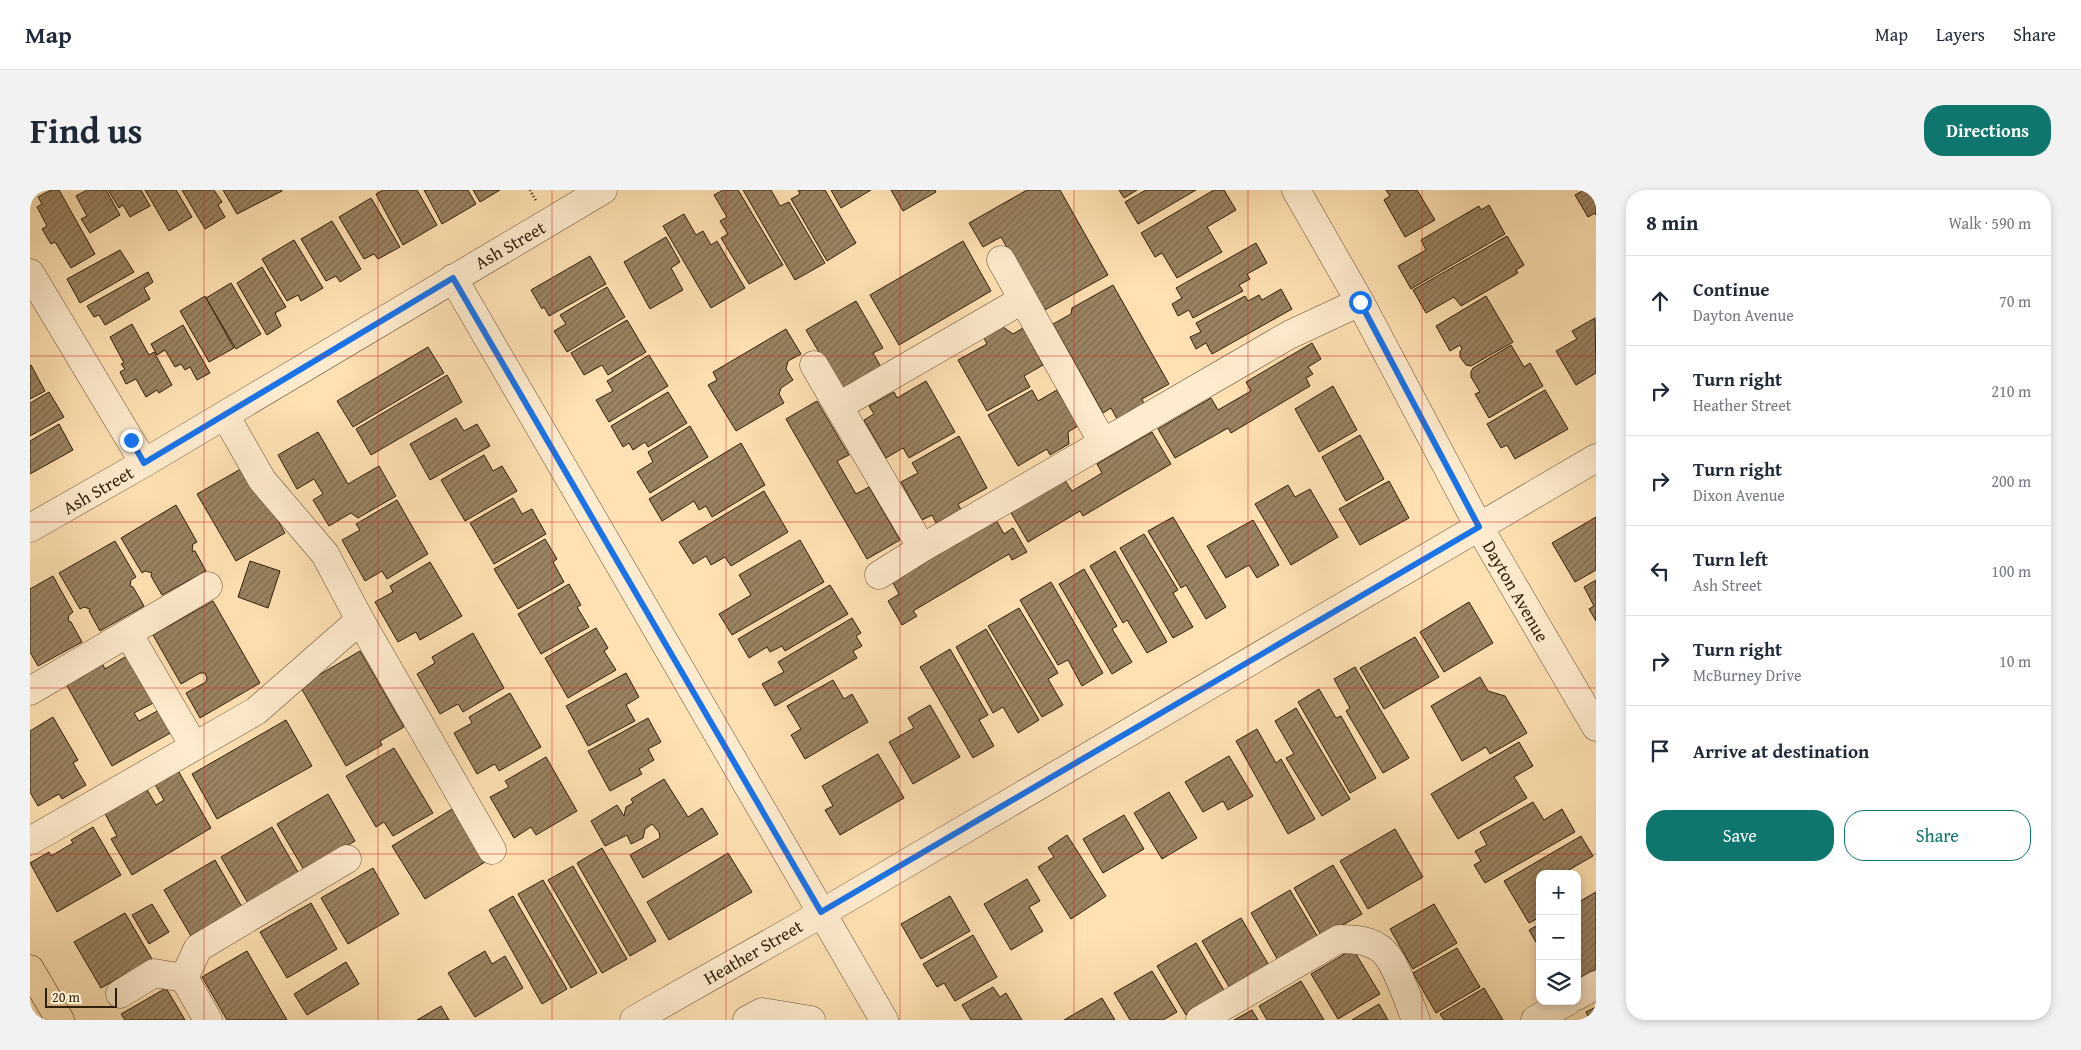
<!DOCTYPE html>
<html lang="en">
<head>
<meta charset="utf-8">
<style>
	body { margin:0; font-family:"Gentium Book Plus",serif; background:#f2f2f3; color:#1f2937 }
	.controls { position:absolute; right:15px; bottom:15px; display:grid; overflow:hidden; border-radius:10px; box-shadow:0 2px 8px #0003 }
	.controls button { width:45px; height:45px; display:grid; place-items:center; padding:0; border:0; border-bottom:1px solid #e0e1e3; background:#fff; color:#1f2937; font:25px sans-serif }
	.scale { position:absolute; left:15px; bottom:12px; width:72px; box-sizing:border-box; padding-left:5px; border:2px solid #2f1f0a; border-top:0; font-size:14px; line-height:18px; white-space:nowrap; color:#2f1f0a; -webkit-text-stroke:4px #ffecce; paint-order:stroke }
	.stop { position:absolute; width:15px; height:15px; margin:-11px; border:4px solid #1a73e8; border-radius:50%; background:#fff }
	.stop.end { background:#1a73e8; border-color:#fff; box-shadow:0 1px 5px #0008 }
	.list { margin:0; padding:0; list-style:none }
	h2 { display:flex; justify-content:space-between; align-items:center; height:65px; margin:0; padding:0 20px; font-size:21px }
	h2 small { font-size:16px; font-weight:400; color:#747a83 }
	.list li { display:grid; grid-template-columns:32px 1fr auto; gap:15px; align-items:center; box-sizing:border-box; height:90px; padding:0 20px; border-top:1px solid #e0e1e3 }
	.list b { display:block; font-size:19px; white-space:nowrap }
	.list p { margin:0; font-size:16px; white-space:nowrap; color:#747a83 }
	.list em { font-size:16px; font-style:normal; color:#747a83 }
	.actions { display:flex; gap:10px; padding:15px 20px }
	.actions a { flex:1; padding:11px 0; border:1px solid #0f766e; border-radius:20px; text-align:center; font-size:18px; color:#0f766e }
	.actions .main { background:#0f766e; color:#fff }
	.icon { flex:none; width:28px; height:28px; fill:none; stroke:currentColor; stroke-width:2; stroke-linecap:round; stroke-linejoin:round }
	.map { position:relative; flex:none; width:1566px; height:830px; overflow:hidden; border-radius:20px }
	header { display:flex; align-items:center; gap:30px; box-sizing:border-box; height:70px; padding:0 25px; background:#fff; border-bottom:1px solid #e0e1e3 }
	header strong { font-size:24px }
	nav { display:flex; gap:28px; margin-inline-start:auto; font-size:18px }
	.intro { display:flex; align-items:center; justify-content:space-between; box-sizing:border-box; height:120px; padding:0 30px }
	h1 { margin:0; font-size:35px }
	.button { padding:12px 22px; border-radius:20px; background:#0f766e; color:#fff; font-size:18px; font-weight:700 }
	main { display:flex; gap:30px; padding:0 30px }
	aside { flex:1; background:#fff; border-radius:20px; box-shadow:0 2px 8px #0003 }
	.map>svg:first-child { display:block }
	.building { fill:url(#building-hatch); stroke:#2f1f0a }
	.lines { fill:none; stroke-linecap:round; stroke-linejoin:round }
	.minor-casing { stroke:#635034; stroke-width:29 }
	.major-casing { stroke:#2f1f0a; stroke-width:29 }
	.path { stroke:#2f1f0a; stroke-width:3; stroke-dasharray:1 2.5; stroke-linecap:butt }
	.minor { stroke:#ffecce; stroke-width:28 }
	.major { stroke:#ffe1b3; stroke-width:28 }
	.route { stroke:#1a73e8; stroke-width:6 }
	.grid { fill:none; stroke:#d62828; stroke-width:1; stroke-opacity:0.55 }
	.labels { text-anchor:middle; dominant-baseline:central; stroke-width:4.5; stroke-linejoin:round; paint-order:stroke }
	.street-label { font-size:18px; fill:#2f1f0a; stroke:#ffecce }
</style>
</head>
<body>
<header>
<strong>Map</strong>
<nav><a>Map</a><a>Layers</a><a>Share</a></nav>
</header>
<div class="intro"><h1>Find us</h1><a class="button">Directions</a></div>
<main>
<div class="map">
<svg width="1566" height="830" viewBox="0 0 1566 830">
	<defs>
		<pattern id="building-hatch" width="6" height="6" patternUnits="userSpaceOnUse" patternTransform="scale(1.25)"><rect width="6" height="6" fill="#9b8462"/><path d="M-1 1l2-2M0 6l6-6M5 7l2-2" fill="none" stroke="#7f6b4f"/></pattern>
	</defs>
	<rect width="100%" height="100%" fill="#ffe1b3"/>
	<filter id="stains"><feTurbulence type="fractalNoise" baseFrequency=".004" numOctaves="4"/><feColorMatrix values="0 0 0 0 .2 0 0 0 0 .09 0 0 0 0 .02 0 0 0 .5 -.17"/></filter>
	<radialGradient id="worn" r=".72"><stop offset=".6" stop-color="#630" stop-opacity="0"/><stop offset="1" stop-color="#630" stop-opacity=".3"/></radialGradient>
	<path class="building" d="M21 0H29L65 64 41 78 25 52 21 54 12 39 17 36 7 17 12 14 8 7Z
		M57 0H76L90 25 60 43 51 29 57 26 46 6Z
		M78 0H111L120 16 100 27 93 15 89 18Z
		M115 0H146L162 27 139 41Z
		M152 0H184L192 12 188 15 195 27 175 39Z
		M193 0H252V1L207 24Z
		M353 0H387L407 35 373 55 346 4Z
		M394 0H438L446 14 412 34Z
		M443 0H470L450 12Z
		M693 0H708L753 75 719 94 691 48 698 44 690 31 697 27 684 5Z
		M713 0H741L750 16 759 12 795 73 765 90Z
		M768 0H795L826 53 797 71 761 9 770 4Z
		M801 0H841L811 18Z
		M861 0H905L906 2 873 21Z
		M997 0H1030L1078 85 1013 121 971 47 953 57 939 33Z
		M1089 0H1107L1094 8Z
		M1116 0H1166L1108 34 1095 12Z
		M1184 0H1194L1206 20 1177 37 1192 62 1147 88 1132 63 1125 67 1111 43Z
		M1356 0H1387L1405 30 1375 47 1354 10 1360 6Z
		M1554 0H1566V25L1565 23 1558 27 1545 5Z
		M341 8 370 57 348 69 344 64 334 69 309 27Z
		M1459 15 1475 44 1381 99 1368 76 1396 60 1391 50 1449 16 1451 20Z
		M654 24 666 45 673 41 681 55 687 51 715 98 681 118 633 36Z
		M302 31 331 79 310 92 306 86 296 91 271 49Z
		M1477 46 1494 75 1486 80 1488 83 1431 116 1424 107 1396 123 1383 100Z
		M636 47 650 72 641 78 653 100 620 119 594 72Z
		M264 50 293 98 271 111 268 105 257 111 232 69Z
		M933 51 961 101 869 155 840 105Z
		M1226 53 1237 73 1217 84 1220 89 1209 95 1213 101 1163 128 1159 120 1148 126 1142 114 1152 108 1146 98Z
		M90 60 104 82 50 113 37 89Z
		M560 66 576 94 519 126 514 117 512 119 501 100Z
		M232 77 256 117 245 123 251 136 237 145 207 93Z
		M118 82 123 92 114 98 120 109 75 135 69 125 64 127 57 116Z
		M201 93 231 144 206 159 176 108Z
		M1083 95 1139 194 1112 209 1114 214 1087 229 1081 218 1073 223 1023 134 1041 124 1042 118Z
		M577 97 595 127 537 162 524 141 536 134 530 125Z
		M1251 99 1262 119 1182 164 1176 153 1166 159 1160 147 1171 142 1166 133 1215 106 1218 111 1229 105 1232 110Z
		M175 106 204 158 179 172 150 121Z
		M1456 106 1483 152 1441 176 1436 175 1430 167V161L1432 159 1430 155 1420 161 1406 136Z
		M826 111 853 158 843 163 851 177 814 198 800 181 776 140Z
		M1565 128 1566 183 1546 195 1526 161 1547 149 1542 141Z
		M597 130 616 162 578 185 572 175 554 185 541 163Z
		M102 134 119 165 124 162 142 195 129 203 127 200 116 207 106 189 96 194 90 182 95 179 91 174 94 173 80 147Z
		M153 135 180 183 167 190 160 177 155 180 151 174 145 177 135 160 127 165 121 154Z
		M973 137 983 144 993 138 1013 175 994 186 1000 197 957 221 928 170 957 154 954 148Z
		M756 139 771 164 758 171 756 179 763 190 751 198 749 204 754 213 706 241 678 195 687 190 683 182Z
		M1282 153 1291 169 1278 177 1283 184 1276 188 1280 196 1201 243 1198 238 1145 268 1128 239 1181 208 1188 220 1221 201 1216 192Z
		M1481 155 1494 177 1500 173 1513 196 1459 228 1445 204 1450 202 1441 187V182L1443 178Z
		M398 157 414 183 323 237 307 211Z
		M619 165 638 196 579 232 566 210 583 201 577 191Z
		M1 175 15 201 0 209V175Z
		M417 185 432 212 341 265 326 239Z
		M896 191 925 242 879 268 873 258 856 268 834 230 844 224 839 216 864 202 867 208Z
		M1303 196 1327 240 1289 262 1265 219Z
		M1002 200 1008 211 1027 200 1048 236 1038 242 1039 254 1020 265 1017 259 988 276 958 225Z
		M1515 200 1538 239 1485 269 1477 255 1471 258 1457 234Z
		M19 202 34 227 0 246V213Z
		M638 202 657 233 618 257 615 252 603 260 599 253 593 257 581 236Z
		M787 211 819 265 807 271 826 304 839 297 870 350 837 369 756 229Z
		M426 228 434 241 447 234 460 256 400 290 380 254Z
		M29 234 43 260 0 284V251Z
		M660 236 678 267 620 303 607 282 623 272 618 262Z
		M288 242 318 294 349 276 366 306 328 328 321 323 299 336 283 310 293 304 284 289 267 299 248 265Z
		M1122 242 1141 274 1053 326 1050 321 998 352 980 321 1034 289 1042 301 1072 283 1067 274Z
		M1330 245 1354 289 1316 311 1292 267Z
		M929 246 957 298 928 314 931 320 906 333 902 325 892 330 871 292 888 283 882 273Z
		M711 253 735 295 682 327 676 316 669 320 664 311 632 331 619 309Z
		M454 265 463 281 472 276 487 301 435 331 411 290Z
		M216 276 255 343 206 371 167 304Z
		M1359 291 1379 328 1330 355 1309 319Z
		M1258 295 1265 307 1280 299 1308 347 1261 375 1225 314Z
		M734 301 758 342 701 376 695 367 681 375 676 366 663 374 649 352Z
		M483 308 492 324 502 319 516 344 464 374 440 333Z
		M367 310 398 364 357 389 352 381 335 391 312 350 330 340 326 334Z
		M146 315 167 352 163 354 162 361H165L176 381 132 405 121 386 122 383 115 381 112 383 91 348Z
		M1143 327 1196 417 1176 429 1156 395 1151 398 1118 341Z
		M1566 327V380L1545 392 1522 353Z
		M966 330 974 344 983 338 997 362 982 370 979 364 883 421 887 426 872 435 858 411 869 404 862 391Z
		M1223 330 1249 375 1227 388 1219 375 1196 388 1177 356Z
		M1114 344 1148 400 1143 403 1163 437 1143 448 1090 358Z
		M515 349 527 369 523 372 534 392 488 419 464 379Z
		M770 350 794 392 702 445 689 424 721 405 709 385Z
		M85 351 106 387 101 390 100 396 103 397 114 416 70 441 59 421 60 419 54 417 50 419 29 383Z
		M1085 361 1137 452 1117 463 1097 430 1093 433 1060 376Z
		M220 371 250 381 238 418 208 407Z
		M400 372 432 426 390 450 386 442 368 452 345 412 363 402 360 396Z
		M1054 379 1087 436 1082 439 1102 472 1082 484 1029 394Z
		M23 386 43 422 39 425 38 431 41 432 52 452 8 476 0 462V399Z
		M1566 390V431L1559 419 1564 416 1554 397Z
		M1021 392 1073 483 1052 496 1038 470 1028 475 990 410Z
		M539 394 551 415 547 417 559 437 511 464 488 424Z
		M800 395 818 424 755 461 752 456 740 462 737 457 719 468 708 449Z
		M183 411 230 493 170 528 156 503 176 492 177 488 175 483H170L151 494 123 445Z
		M1439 412 1463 453 1414 482 1390 442Z
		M989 418 1028 483 1018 489 1033 515 1012 527 958 436Z
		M822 428 831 443 826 446 832 456 823 461 827 468 745 516 732 494 754 482 748 472Z
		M566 438 578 458 574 461 586 480 538 508 515 468Z
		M956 439 1009 530 988 543 973 517 963 523 926 457Z
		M443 443 474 498 433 522 428 514 410 524 387 484 405 473 402 467Z
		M1385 447 1409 487 1354 519 1330 478Z
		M920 459 958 525 949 530 964 556 943 568 890 477Z
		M330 461 374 537 350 551 352 555 316 576 270 496Z
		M100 464 127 511 104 523 109 531 131 519 144 541 82 576 36 494 72 473 75 479Z
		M1325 477 1379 568 1353 583 1316 521 1320 518 1304 489Z
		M596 483 609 507 596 515 605 531 558 556 536 516Z
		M1450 487 1458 501 1475 506 1497 543 1460 564 1456 557 1432 571 1401 516Z
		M803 490 814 509 822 504 838 532 775 569 761 545 771 539 757 516Z
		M1289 499 1306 528 1311 526 1346 588 1320 603 1268 512Z
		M480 503 511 557 469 581 465 574 447 584 424 543 442 533 439 527Z
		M900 515 930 567 883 594 859 552 884 538 878 528Z
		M1266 518 1320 609 1292 626 1256 568 1264 564 1245 531Z
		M23 527 48 570 43 573 56 595 32 609 29 604 8 616 0 602V541Z
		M618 528 631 552 618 559 624 570 609 579 612 584 580 601 558 561Z
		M256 530 282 576 187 629 162 584Z
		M1227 539 1246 573 1251 569 1285 629 1258 644 1206 551Z
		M1489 552 1503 576 1484 587 1497 608 1428 649 1401 604Z
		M364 558 403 623 363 646 354 632 346 637 316 586Z
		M848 564 874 608 810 645 795 620 803 616 792 596Z
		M1199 566 1223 606 1198 620 1193 611 1173 622 1155 592Z
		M516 567 547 621 506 645 501 637 484 648 460 607 479 597 475 591Z
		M146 577 181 638 102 685 81 649 87 646 73 620 115 596 126 615 134 610 123 591Z
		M634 589 658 627 672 618 688 644 613 688 600 665 630 648 629 642 622 634 615 639 613 648 601 654 597 645 575 656 561 631 587 615 594 626 596 617 603 613 601 609Z
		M1139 602 1167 648 1132 669 1104 623Z
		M298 604 325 651 274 680 247 634Z
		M1503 612 1514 630 1532 619 1545 642 1455 693 1444 675 1451 671 1445 661 1457 655 1450 642Z
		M422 619 455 672 395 709 362 656Z
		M1094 625 1114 659 1073 683 1053 649Z
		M63 637 91 685 27 722 0 673 19 662 21 666 43 653 41 650Z
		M242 637 269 684 218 713 191 667Z
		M1365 639 1393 687 1338 719 1310 671Z
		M1037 645 1076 706 1041 729 1008 677 1024 667 1018 658Z
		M1551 646 1563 666 1537 681 1539 684H1510V727L1499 733 1474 691Z
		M572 658 626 751 600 766 547 673Z
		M698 663 722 702 639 750 617 712Z
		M185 670 212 717 161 746 134 700Z
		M1303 675 1332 724 1292 747 1264 698Z
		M543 676 597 769 572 783 518 690Z
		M343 678 369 724 318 754 291 708Z
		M997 689 1010 711 999 717 1013 741 981 760 954 714Z
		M513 690 567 783 541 798 488 704Z
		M1260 700 1289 749 1249 772 1221 723Z
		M1566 702V779L1547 789V713Z
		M483 706 537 799 512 814 459 720Z
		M920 706 940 741 891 769 871 734Z
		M281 713 307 759 257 788 230 742Z
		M122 714 139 742 119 754 102 725Z
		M1404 714 1427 753 1383 779 1360 739Z
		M95 723 122 769 71 798 44 752Z
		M1211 728 1240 777 1201 800 1172 751Z
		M1510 734V759L1499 740Z
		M943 745 967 787 925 811 914 793 907 797 893 774Z
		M1166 753 1195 802 1156 825 1127 776Z
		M1427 758 1450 797 1406 823 1383 783Z
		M1323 759 1350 804 1308 829 1281 784Z
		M217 761 257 830H197L172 787Z
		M455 761 462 774 475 766 493 798 445 827 418 783Z
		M316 772 329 794 277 825 264 804Z
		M1122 781 1147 822 1133 830H1100L1084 803Z
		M1271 791 1294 830H1237L1229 816Z
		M963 797 970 807 976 803 992 830H941L932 815Z
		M136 798 155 830H95L91 824Z
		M1454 798 1473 830H1414L1410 824Z
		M1072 808 1085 830H1034Z
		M1349 814 1358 830H1322Z
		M411 816 419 830H387Z
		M1566 817V830H1560L1556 822Z
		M1222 820 1228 830H1204Z"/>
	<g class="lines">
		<defs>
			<path id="minor" d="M1266 0 1330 112 1449 337 1566 537
				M971 70 1073 253
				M0 83 114 273
				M423 88 854 830
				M784 175 892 358
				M809 216 992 110
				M195 225 232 290 295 364 330 430 462 660
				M0 338 114 273 573 0
				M849 385 892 358 1259 145 1330 112
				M98 443 164 556
				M0 501 178 396
				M0 651 226 521 330 430
				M154 788 168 758 317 669
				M154 788 178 830
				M90 804 124 783 154 788
				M1547 806 1566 795
				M604 830 768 737 1566 268
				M717 830 732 822 781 830
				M1170 830 1309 749C1325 749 1342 750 1354 762 1366 773 1379 813 1386 830
				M1505 830 1538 811"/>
			<path id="major" d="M0 779 30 830"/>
		</defs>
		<use href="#minor" class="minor-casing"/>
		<use href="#major" class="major-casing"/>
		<path class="path" d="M500 0 506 11"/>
		<use href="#minor" class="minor"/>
		<use href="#major" class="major"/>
	</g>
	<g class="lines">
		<path class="route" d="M101 250 114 273 423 88 791 722 1449 337 1330 112"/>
	</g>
	<path class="grid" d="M174 0V830M348 0V830M522 0V830M696 0V830M870 0V830M1044 0V830M1218 0V830M1392 0V830M0 166H1566M0 332H1566M0 498H1566M0 664H1566"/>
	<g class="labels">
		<g class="street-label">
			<text transform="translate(480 55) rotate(-30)">Ash Street</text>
			<text transform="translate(68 300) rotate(-30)">Ash Street</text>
			<text transform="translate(1486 401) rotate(60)">Dayton Avenue</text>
			<text transform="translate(723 762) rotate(-30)">Heather Street</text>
		</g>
	</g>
	<rect width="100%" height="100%" filter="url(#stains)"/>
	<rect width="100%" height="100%" fill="url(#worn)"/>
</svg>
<div class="controls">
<button>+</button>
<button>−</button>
<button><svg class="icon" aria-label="layers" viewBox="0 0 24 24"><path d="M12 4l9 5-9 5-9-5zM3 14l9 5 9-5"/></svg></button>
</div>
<div class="scale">20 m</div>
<div class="stop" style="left:1330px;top:112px"></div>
<div class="stop end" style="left:101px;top:250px"></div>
</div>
<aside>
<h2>8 min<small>Walk · 590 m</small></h2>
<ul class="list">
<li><svg class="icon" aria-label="ahead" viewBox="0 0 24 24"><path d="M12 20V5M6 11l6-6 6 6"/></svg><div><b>Continue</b><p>Dayton Avenue</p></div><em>70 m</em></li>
<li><svg class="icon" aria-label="right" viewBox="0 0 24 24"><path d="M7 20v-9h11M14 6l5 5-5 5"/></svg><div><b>Turn right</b><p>Heather Street</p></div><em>210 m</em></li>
<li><svg class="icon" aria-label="right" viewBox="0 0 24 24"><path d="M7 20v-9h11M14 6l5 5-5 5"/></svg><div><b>Turn right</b><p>Dixon Avenue</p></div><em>200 m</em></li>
<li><svg class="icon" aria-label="left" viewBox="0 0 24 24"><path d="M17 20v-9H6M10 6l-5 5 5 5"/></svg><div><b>Turn left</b><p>Ash Street</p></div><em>100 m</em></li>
<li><svg class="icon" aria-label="right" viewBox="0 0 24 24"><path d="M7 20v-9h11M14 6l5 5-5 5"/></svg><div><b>Turn right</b><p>McBurney Drive</p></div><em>10 m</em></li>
<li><svg class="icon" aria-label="arrive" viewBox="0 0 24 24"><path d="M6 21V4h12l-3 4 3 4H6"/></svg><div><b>Arrive at destination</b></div></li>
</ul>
<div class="actions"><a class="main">Save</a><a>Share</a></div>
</aside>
</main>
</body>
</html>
